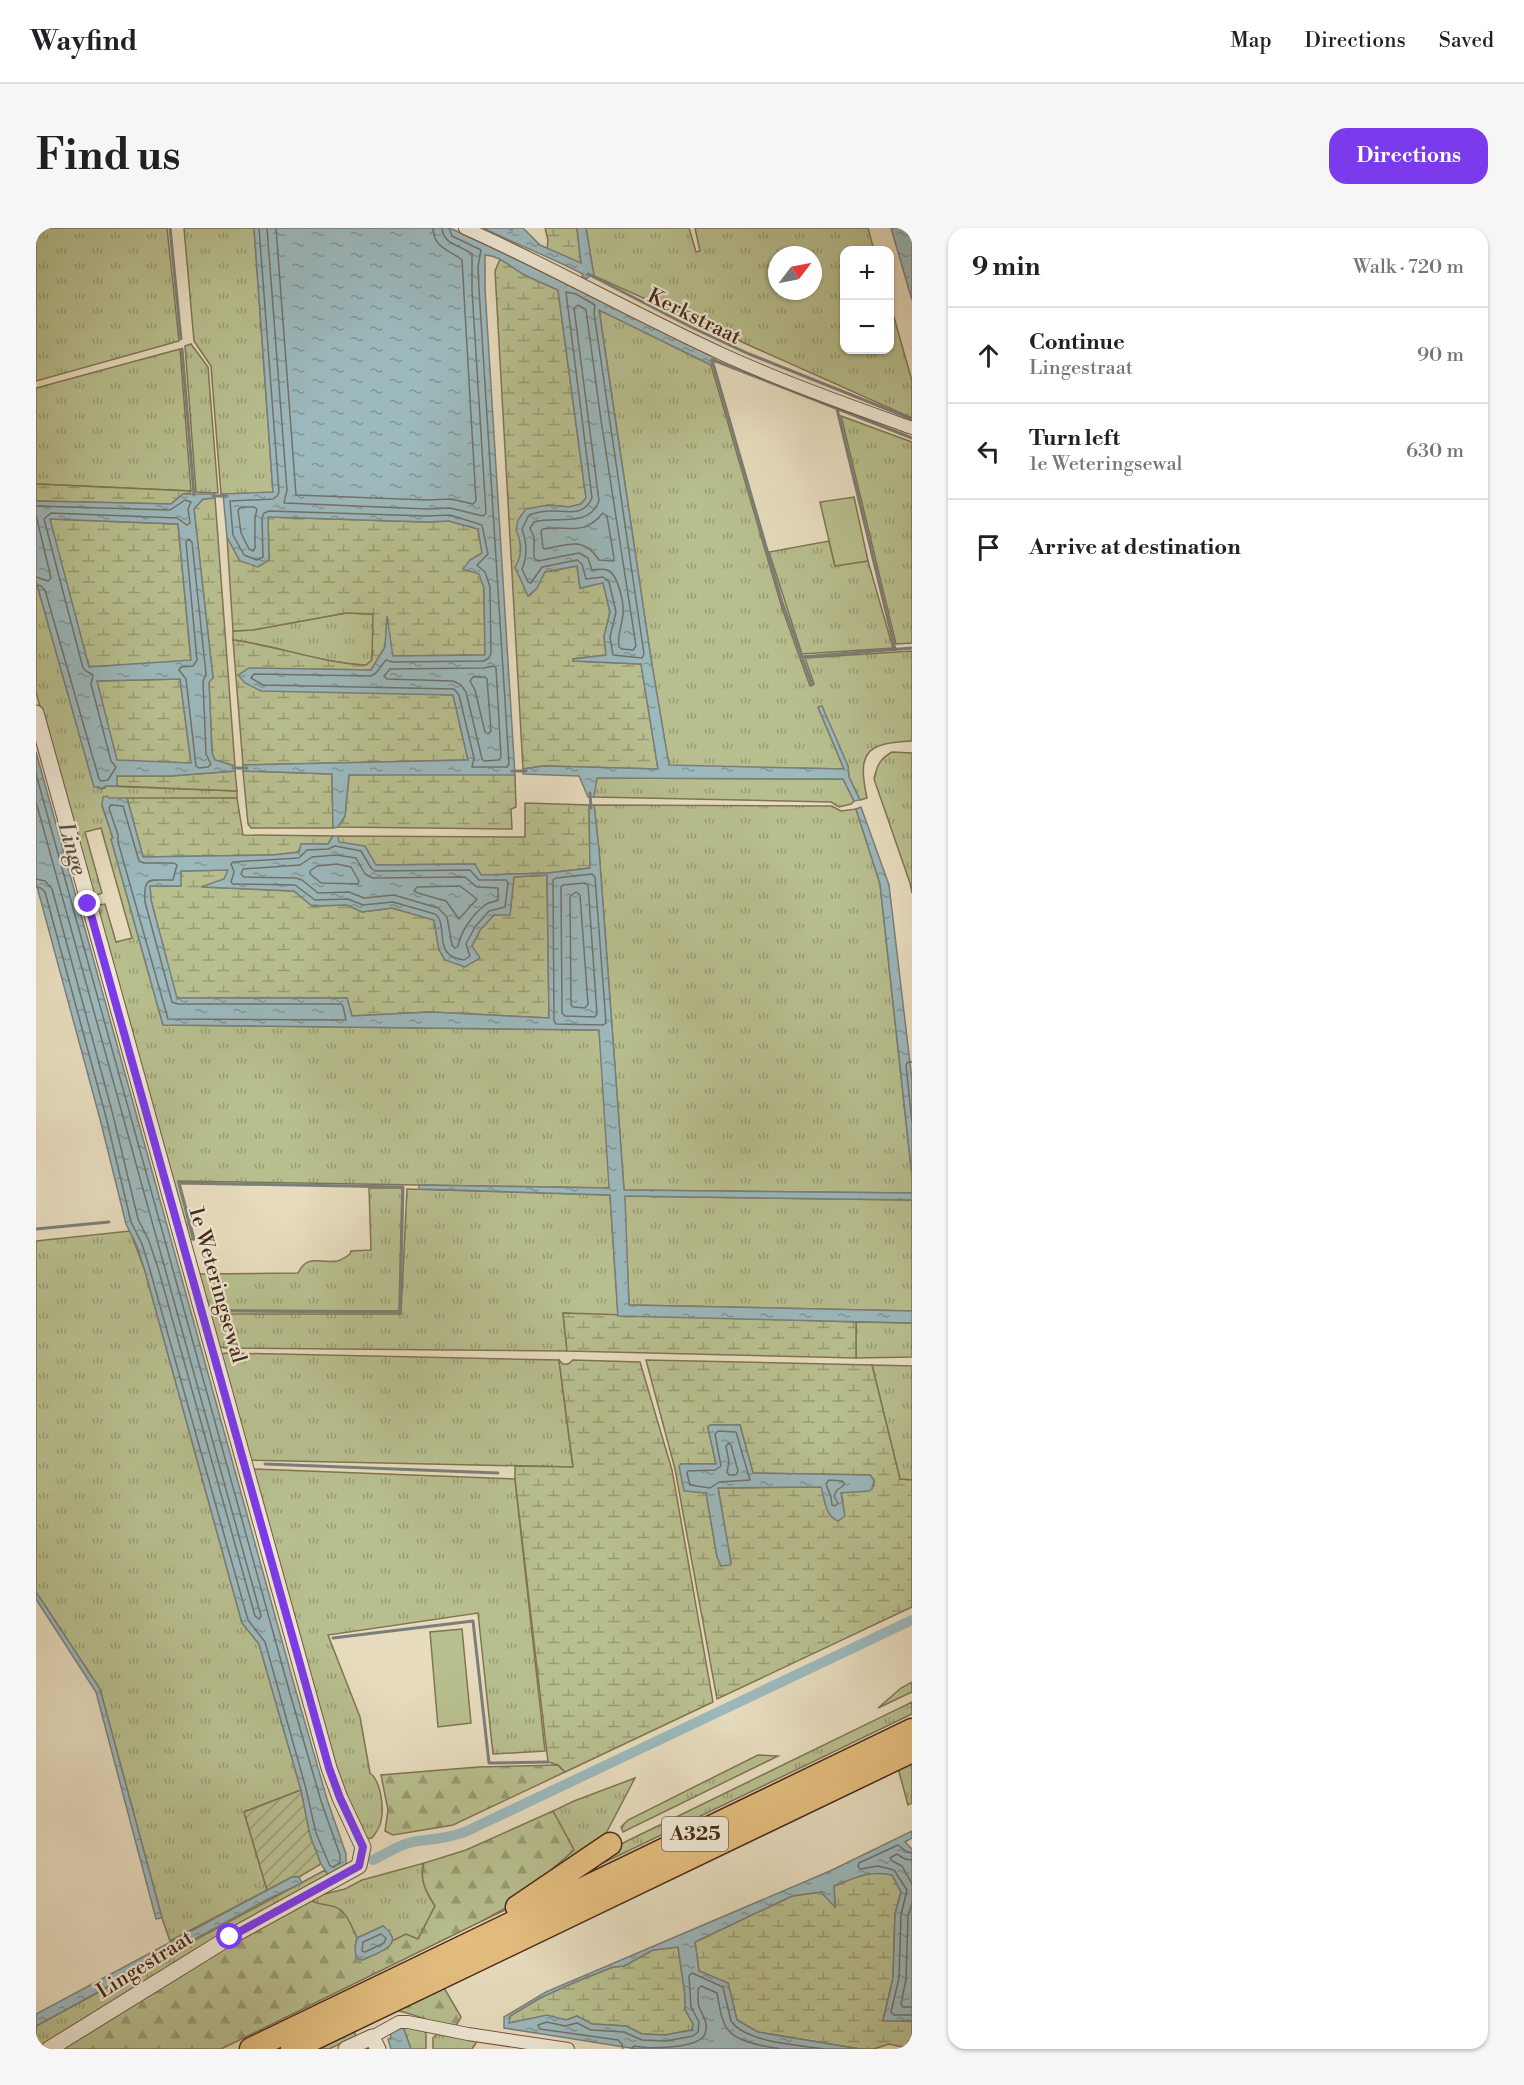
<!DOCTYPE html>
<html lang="en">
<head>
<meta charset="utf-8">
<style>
	body { margin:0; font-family:"Libre Bodoni",serif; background:#f6f6f6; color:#202124 }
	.controls { position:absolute; right:18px; top:18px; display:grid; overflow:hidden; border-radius:12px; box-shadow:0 2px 4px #0004 }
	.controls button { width:54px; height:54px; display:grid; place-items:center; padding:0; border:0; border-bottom:2px solid #e0e0e0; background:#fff; color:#202124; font:30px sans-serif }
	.compass { position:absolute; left:732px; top:18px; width:54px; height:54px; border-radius:50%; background:#fff; box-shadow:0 2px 4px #0004; rotate:58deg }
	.stop { position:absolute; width:18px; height:18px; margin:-14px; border:4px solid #7c3aed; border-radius:50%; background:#fff }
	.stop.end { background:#7c3aed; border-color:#fff; box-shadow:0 2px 6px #0008 }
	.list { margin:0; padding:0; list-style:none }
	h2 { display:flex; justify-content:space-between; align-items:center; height:78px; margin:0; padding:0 24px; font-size:26px }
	h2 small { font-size:20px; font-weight:400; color:#757577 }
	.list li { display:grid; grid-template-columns:39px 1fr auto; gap:18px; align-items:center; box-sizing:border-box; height:96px; padding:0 24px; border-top:2px solid #e0e0e0 }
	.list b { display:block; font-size:22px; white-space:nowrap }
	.list p { margin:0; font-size:20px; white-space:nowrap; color:#757577 }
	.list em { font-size:20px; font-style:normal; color:#757577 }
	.icon { flex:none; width:33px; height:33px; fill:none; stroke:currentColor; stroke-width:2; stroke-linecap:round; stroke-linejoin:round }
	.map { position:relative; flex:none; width:876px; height:1821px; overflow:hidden; border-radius:18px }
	header { display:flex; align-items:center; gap:36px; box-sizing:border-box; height:84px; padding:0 30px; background:#fff; border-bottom:2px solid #e0e0e0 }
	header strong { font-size:28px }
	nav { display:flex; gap:33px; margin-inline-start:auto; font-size:21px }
	.intro { display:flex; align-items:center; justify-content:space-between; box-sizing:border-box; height:144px; padding:0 36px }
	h1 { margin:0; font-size:42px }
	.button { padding:15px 27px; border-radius:18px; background:#7c3aed; color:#fff; font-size:21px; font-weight:700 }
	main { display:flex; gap:36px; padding:0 36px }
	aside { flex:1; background:#fff; border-radius:18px; box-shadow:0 2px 4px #0004 }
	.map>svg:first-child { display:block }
	.grass { fill:url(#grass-tufts); stroke:#817453; stroke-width:1.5; fill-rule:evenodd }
	.forest { fill:url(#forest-firs); stroke:#817453; stroke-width:1.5 }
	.wetland { fill:url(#wetland-marsh); stroke:#817453; stroke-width:1.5; fill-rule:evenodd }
	.garden { fill:url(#garden-furrows); stroke:#817453; stroke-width:1.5 }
	.pitch { fill:#b8bf8f; stroke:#817453; stroke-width:1.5 }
	.water { fill:url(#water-ripples); stroke:#7b7f7b; stroke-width:1.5; fill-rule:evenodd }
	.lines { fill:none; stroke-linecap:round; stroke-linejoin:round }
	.shore { stroke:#73716a; stroke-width:1.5 }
	.stream { stroke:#7b7f7b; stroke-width:3 }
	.canal { stroke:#9cb9bd; stroke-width:10 }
	.minor-casing { stroke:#715641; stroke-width:14 }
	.tertiary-casing { stroke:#715641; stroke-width:17 }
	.motorway-casing { stroke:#4a2917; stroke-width:25 }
	.minor { stroke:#efe8d5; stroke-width:12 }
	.tertiary { stroke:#efe8d5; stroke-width:15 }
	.motorway { stroke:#e4be7f; stroke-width:22 }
	.route { stroke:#7c3aed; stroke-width:8 }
	.labels { text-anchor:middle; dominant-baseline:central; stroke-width:4.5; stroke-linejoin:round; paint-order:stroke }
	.shield { fill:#efe8d5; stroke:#7c6250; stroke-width:1.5 }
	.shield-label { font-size:20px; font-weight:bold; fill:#4a2917 }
	.street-label { font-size:21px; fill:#4a2917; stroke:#efe8d5 }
	.water-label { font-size:22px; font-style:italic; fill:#5e4d40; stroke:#efe8d5 }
</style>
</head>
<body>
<header>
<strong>Wayfind</strong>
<nav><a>Map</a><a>Directions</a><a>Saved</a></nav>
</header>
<div class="intro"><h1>Find us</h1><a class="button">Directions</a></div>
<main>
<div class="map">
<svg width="876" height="1821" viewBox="0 0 876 1821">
	<defs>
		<pattern id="grass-tufts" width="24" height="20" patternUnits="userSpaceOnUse" patternTransform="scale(1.5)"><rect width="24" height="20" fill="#b8bf8f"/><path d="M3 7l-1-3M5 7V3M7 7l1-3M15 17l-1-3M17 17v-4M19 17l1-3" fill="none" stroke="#989b74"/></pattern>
		<pattern id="forest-firs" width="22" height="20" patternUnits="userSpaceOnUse" patternTransform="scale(1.5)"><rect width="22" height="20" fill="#b8bf8f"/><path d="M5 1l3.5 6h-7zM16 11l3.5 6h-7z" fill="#989b74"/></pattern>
		<pattern id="wetland-marsh" width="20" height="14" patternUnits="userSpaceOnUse" patternTransform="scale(1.5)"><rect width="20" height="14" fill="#b8bf8f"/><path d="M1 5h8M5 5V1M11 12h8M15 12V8" fill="none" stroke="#989b74"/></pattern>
		<pattern id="garden-furrows" width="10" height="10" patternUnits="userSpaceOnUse" patternTransform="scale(1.5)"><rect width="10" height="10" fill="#b8bf8f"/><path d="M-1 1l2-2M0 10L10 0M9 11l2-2" fill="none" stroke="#989b74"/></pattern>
		<pattern id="water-ripples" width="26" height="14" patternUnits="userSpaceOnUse" patternTransform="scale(1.5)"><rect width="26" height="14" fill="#9cb9bd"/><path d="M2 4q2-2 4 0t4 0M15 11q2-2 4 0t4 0" fill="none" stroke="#819699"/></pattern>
	</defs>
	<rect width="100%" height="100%" fill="#e7dcbe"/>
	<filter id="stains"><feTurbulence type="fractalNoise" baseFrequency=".00333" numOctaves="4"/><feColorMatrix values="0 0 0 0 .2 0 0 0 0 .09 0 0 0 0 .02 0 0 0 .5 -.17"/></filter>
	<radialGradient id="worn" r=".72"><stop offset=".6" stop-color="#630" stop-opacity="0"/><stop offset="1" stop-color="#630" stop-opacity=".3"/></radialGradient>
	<path class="grass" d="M0 0H131L143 113 0 153Z
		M148 0H218L237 265 185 266 175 138 158 113Z
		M550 0H653L660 24 664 23 659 0H832L838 22H808V122H854V75L876 153V190L558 48ZM741 27H777V63H741Z
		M563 81 675 137 746 380 774 458 778 456 769 430 876 423V513C830 515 821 524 831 570L824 572 813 549 812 538 782 479 808 541 633 538 615 431Z
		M155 116 172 139 182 265 160 264 149 118Z
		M144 121 155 263 0 256V160Z
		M805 188 876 214V415L860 416Z
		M793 313 799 338 832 333 857 420 766 426 733 324Z
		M0 353 58 558 63 559 64 561 69 560V558L201 563V570L67 572 66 578 77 610 75 611 127 797 564 802 574 960 142 953 157 1012 153 1011 59 681 63 677 69 676 80 714 96 710 65 600 49 604 66 665 59 668 55 667 0 464Z
		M310 385 339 386 336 432 330 437C285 435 242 418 197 412V403L217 402Z
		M856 524 876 525V665L874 655 838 551C841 537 844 531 856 524Z
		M560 550 807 551 818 573 815 576 803 579 795 574 558 569Z
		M558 577 796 578 805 583 820 581 844 656 876 948V965L588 962 563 622Z
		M333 960H366L363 1083 191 1082 190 1083 192 1086H365L371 961 574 967 582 1088 527 1085 531 1123 188 1120 181 1117 162 1046 262 1045C272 1025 283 1036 301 1033 305 1032 310 1029 314 1026L315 1023 335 1022Z
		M588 968 876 972V1083L593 1077Z
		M94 1003 109 1043 206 1395 223 1416 265 1562 208 1584 231 1662 134 1713 126 1690 64 1461 0 1364V1013Z
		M820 1094 876 1095V1129L820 1130Z
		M190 1125 523 1132 537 1239 212 1232 185 1126Z
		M836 1137 876 1138V1252H864Z
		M216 1241 479 1251 509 1523 457 1526 442 1385 292 1407 324 1489 334 1545C345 1553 348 1580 345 1593 344 1599 340 1605 336 1610L330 1611 305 1564Z
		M876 1454V1464L842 1480 865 1460Z
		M876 1474V1486L534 1651 562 1629 591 1613Z
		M722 1527 742 1528 587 1604 585 1599 592 1592Z
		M876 1533V1575L872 1577 862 1540Z
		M599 1550 566 1613 486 1674 446 1693 475 1676 538 1622 517 1583 538 1573Z
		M388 1635C383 1651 390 1664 399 1678L382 1711 370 1707 356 1713V1709L347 1698 321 1710C315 1698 309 1681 294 1678 284 1676 280 1676 271 1670L309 1661 326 1652Z
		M289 1642 293 1648 0 1821V1798Z
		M367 1799 388 1802 390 1806V1821H375Z
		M403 1804 442 1812 436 1821H397V1810Z"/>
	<path class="forest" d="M522 1537 529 1544 417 1597 357 1607 349 1603 352 1582 345 1547 442 1539Z
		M517 1583 538 1622 475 1677 446 1693 185 1821H21L271 1670C282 1678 287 1675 299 1679 311 1683 316 1700 321 1710L319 1719 326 1732 352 1720 356 1713 370 1706 382 1711 399 1678C390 1664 383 1651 388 1635L430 1622Z
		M407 1758 425 1789 420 1798C398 1798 379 1784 356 1782Z
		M317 1801 320 1808 293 1821H276Z"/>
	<path class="wetland" d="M509 0H541L545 36 511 21 512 12Z
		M464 31 489 47 522 62 550 270 545 276 533 279 512 277 484 311 485 331 479 339 493 368 501 360 508 344 541 338 544 360 567 354 574 384 568 409 570 427 537 431V433L605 436 622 541 508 538 487 541 459 43Z
		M0 256 155 263 154 265 147 266 135 276 0 273Z
		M179 270 199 538 179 532 176 525 173 453 177 450 158 281 167 271Z
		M232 289 391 294 413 293 442 301 446 325 434 332 444 346 448 360 449 427 356 428 351 392 349 419 335 442 276 441 357 464 417 467 432 532 207 537 197 412C242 418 285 435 330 437L336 432 337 386 310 385 217 402 197 403 191 309 204 333 233 332Z
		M13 291 142 296 155 433 53 439Z
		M144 451 155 535 81 533 60 453Z
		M199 543 201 563 81 558 80 548H135Z
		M207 543 296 546 297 600H215L212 596Z
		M470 545 479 547 480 579 475 581 476 601 302 599 309 588 313 547Z
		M91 570H201L207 607 297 608 292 616H265L263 624 237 627 107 629Z
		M489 575 553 577 554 640 512 645 445 647 439 636 340 637 302 614V608L489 609Z
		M193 642 188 651 167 659 258 663 276 678 311 677 326 684 356 680 398 692 403 722 436 718 444 702 458 687 474 686 478 649 511 647 513 790 394 784 316 788 311 770H140L115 672 114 658H144L145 643Z
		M527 1085 820 1094V1130L531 1123Z
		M523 1132 527 1136H532L537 1132 604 1134 636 1242 677 1474 529 1544 522 1537 512 1534 479 1251V1238L537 1239Z
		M610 1132 836 1137 864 1251 876 1252V1379L681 1471 639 1241ZM675 1197H704L717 1245 834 1247 838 1252V1258L805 1265 807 1273 789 1276 786 1259 682 1260 695 1335 681 1329 670 1264 645 1236H680L672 1200Z
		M843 1644 856 1647 865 1664 859 1686 857 1750 847 1792 876 1793V1821L853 1816 838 1821H824L721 1804 701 1792 692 1755 663 1743 659 1714 756 1668 785 1664 799 1678 798 1658 825 1647Z
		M642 1719 649 1767V1781L657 1796 656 1802 629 1807 606 1806 590 1798 556 1796 541 1788 530 1792 511 1788 473 1795 474 1788 504 1770 537 1755 577 1739 588 1738 617 1722Z"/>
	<path class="garden" d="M265 1562 274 1607 285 1636 263 1649H256L231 1662 208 1584Z"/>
	<path class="pitch" d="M818 269 832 333 799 338 784 274Z
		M426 1401 435 1495 402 1499 394 1404Z"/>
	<path class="water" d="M218 0H414L520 50 680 130 675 137 563 82 615 431 633 537 808 541 782 479 786 478 812 538 813 549 824 572 818 573 807 551 561 550 558 569H552L543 548 487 546V541L508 538 622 541 605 436 537 433V431L570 427 568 409 574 384 567 355 544 360 541 338 509 344 501 360 492 368 479 339C487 327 486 315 480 302L482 292 490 281 512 277 533 279 545 276 550 270 522 62C511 57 498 52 487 46 475 39 464 28 449 27V61L479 547H313L309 588 302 599 297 600 296 546 207 543V537L432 532 417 467 225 463 209 455 202 447 213 440 335 442 349 419 351 388 357 428 449 427 448 360 443 346 427 341 434 332 446 325 442 301 413 293 391 294 232 289 233 332 222 339 204 333 191 309 187 266 237 264Z
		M447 0H472L476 2V0H487L504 17 545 35 541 0H550L558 48 555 47 550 51 546 48 547 46C514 29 480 16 447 0Z
		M855 0H873L876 7V72Z
		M147 266H179V270L167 271 158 281 177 450 173 454 176 525 179 532 199 538V543L135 548H81V558H70L64 561 63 559H58L0 353V273L135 276ZM14 291 142 296 155 432 53 439ZM144 451 155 535 81 532 61 453Z
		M0 524 259 1460 291 1571 310 1626V1638L293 1648 285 1636 274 1607 265 1562 223 1416 206 1395 109 1043 101 1018 90 996 64 891 0 655Z
		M71 568 73 570H91L107 629 237 627 263 624 265 616H292L297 608H302L303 614 329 618 340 637 439 636 445 647 512 645 554 640 553 577H558L563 622 588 962 876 965V972L589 968 593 1077 876 1083V1095L582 1088 574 967 383 961V957L573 960 563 802 127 797 75 611 77 610 66 577 67 569ZM192 642 188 651 165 659 258 663 276 678 311 677 326 684 356 680 398 692 403 722 409 732 429 739 444 730 436 718 444 702 458 687H474L478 649 511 647 513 790 394 784 316 788 311 770H141L115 672 114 658H145V643Z
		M825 579 853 657 876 852V948L844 656 820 581Z
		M675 1197H704L717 1245 834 1247 838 1252 836 1261 833 1263 805 1265 809 1288 802 1293C789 1288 789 1272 785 1259L682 1260 695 1335 694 1337 685 1338 681 1329 670 1265 648 1263 643 1238 645 1236H680L672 1200V1198Z
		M0 1364 64 1461 126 1690 120 1691 60 1464 0 1371Z
		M876 1603V1610L869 1614 876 1621V1793H847L857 1750 859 1686 865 1664 856 1647C834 1642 818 1650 798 1658L799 1679 785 1664 756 1668 659 1714 663 1743 692 1755 701 1792 722 1804 824 1821H601L468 1800V1789L510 1764 794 1643ZM642 1719 649 1767V1781L657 1796 656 1802 629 1807 606 1806 590 1798 556 1796 541 1788 530 1792 511 1787 473 1795 474 1788 504 1770 537 1755 577 1739 588 1738 617 1722Z
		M256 1649H263L266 1655 232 1671 0 1798V1786Z
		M347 1698C372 1717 341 1725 326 1732L320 1730 319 1719 321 1710Z
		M367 1799 375 1821H355L352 1811 355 1810 354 1805Z"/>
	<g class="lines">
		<path class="shore" d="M223 0 243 264 241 268 237 271 194 273 197 307 208 327 221 332 227 329 226 290 228 285 233 283 391 288 414 287 446 297 452 326 441 337 449 344 454 359 455 425 453 430 448 433 357 434 350 432 340 445 335 448 218 446 215 450 227 457 418 461 423 467 438 530 436 539H471L473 536 443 61 442 39 445 22 416 8 413 0
			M231 0 251 262 248 275 391 281 414 280 447 288 450 285 436 62V26C425 17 407 17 406 0
			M240 0 260 267 391 272 415 271 437 276 440 273 426 32C413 21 398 21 397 0
			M530 64 540 66 559 77 558 85 608 426 606 430 577 427 574 409 580 384 573 354 567 349 550 351 546 336 541 332 506 339 495 355 492 354 486 341C492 327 491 315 486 301L493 287C499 285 506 283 513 283 530 282 547 290 556 270Z
			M542 77 550 82 565 192 600 418 597 422 586 421 583 419C581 407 586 398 587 386 588 375 582 345 571 342 566 340 561 342 556 342L552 330 543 325 502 333 498 330V309L494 300 498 294C521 287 552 301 563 273L538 80Z
			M0 278 134 282 149 272 155 274 152 281 154 295 151 297 141 290 15 285 8 291 47 440 50 443 57 447 55 456 75 533 80 539 72 552 65 553 63 551 9 362 5 358 0 357
			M205 279H218L221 281 219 290V320L217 323 213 321 205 305 202 282Z
			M567 285 571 288 578 330 577 333 563 332C548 309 534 316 510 321L507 320 505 303 507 301C532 296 546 310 567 285Z
			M0 287 15 350 12 353 0 349
			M153 311 156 314 170 446 167 454 170 526 175 536 172 539 163 540 160 538 150 451 143 442 145 439 157 438 161 432 150 314Z
			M457 438 460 440 465 529 463 532 448 533 446 531 430 464 425 457 417 453 351 451 348 448 354 441 448 440Z
			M437 449H449L451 451 455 503 452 506 449 504 439 462 434 453Z
			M0 546 253 1462 285 1573 304 1627V1635L297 1639 294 1638 280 1605 270 1561 229 1414 212 1392 114 1042 106 1016 95 994 70 889 9 664 5 660 0 659
			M0 574 225 1388 223 1391 219 1388 122 1040 113 1013 102 991 77 887 16 661 9 653 0 651
			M75 577 87 578 103 633 108 635H138L141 637 137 652C115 653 107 646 109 674L136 774 142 776H305L307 778 310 792 132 791 82 614V607L73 580Z
			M299 618 325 623 335 640 339 643 434 642 443 652H470L472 655 469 679 453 683 439 699 430 716 434 728 428 732C424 731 417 730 414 727 401 718 411 695 399 686L357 674 327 677 312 671 279 672 259 657 197 656 195 654 198 644 195 636 197 634 263 630 271 622 292 621Z
			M300 627 320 630 329 646 337 650 429 649 441 659 462 660V672C458 674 453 674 449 677 437 686 425 703 422 718L419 720 416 717 411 689 402 680 358 667 328 670 313 664 282 665 266 652 260 650 208 649 205 646 207 641 264 637 276 629Z
			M301 636 315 639 323 653 322 656 285 655 274 646V643L281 638Z
			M556 646 559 649 570 795 567 797 520 796 518 793 517 652 520 650Z
			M549 655 552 657 561 786 559 789 529 788 526 785 525 659 527 657Z
			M424 658 441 671 423 691 410 673 382 665 378 663 381 659Z
			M540 664 544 667 552 776 549 780 537 779 535 777 534 668Z
			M876 834H872L870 837 876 895
			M682 1203 700 1204 714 1252 683 1254 674 1260 654 1257 651 1245 652 1243 679 1242 685 1238 679 1206Z
			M693 1215 695 1217 702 1243 700 1247H693L691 1244 693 1234 690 1218Z
			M793 1252 806 1253 808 1255 807 1258 801 1262 798 1268 802 1275 799 1278 796 1277 795 1269 790 1256Z
			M876 1625 871 1624 862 1617 823 1635 822 1638 824 1641 842 1638 858 1642 871 1662 865 1687 863 1750 855 1784 858 1787H876
			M876 1632 869 1631 861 1626 854 1630 856 1633 866 1638 876 1656
			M876 1675 872 1688 870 1751 865 1776 867 1779H876
			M345 1706 350 1710 348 1715 329 1724 326 1723 327 1714Z
			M587 1821 586 1816 582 1812 504 1801 502 1797 511 1794 529 1798 541 1795 555 1802 588 1804 606 1812 630 1813 657 1808 662 1804 663 1794 655 1779 653 1748 656 1745 687 1759 695 1793C710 1815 764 1817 789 1821
			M595 1821 598 1818C612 1821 663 1821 669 1806 673 1795 667 1789 663 1779 661 1774 663 1767 662 1761L665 1758 681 1765C683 1775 684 1787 689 1797 696 1814 728 1818 744 1821"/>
		<path class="stream" d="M134 0 145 111
			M552 46 657 100 713 126 876 191
			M146 121 158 267
			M676 132 746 374 776 457
			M677 132 876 210
			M801 181 859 421
			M177 268H191
			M765 429 876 420
			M197 540H211
			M476 543H490
			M554 565 555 580
			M0 1001 73 994
			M158 1011 143 955 367 959 364 1084 192 1083
			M229 1236 462 1245
			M297 1410 437 1393 453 1535 512 1534"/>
		<path class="canal" d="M337 1632C351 1625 366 1615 382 1613 399 1611 413 1610 429 1604L876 1392"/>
		<defs>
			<path id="minor" d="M429 0C516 39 599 86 686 126 747 154 812 177 876 200
				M336 1809 363 1794H372L432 1806 532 1821"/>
			<path id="tertiary" d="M0 485 293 1540 304 1570 327 1619 323 1638 194 1709 13 1821
				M310 1821 336 1809 342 1821"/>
			<path id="motorway" d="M481 1679 574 1616
				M215 1821 876 1502
				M256 1821 876 1523"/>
		</defs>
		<use href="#minor" class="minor-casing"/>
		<use href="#tertiary" class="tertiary-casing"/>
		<use href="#motorway" class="motorway-casing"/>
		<use href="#minor" class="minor"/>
		<use href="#tertiary" class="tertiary"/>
		<use href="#motorway" class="motorway"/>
	</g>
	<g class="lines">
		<path class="route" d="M52 676 293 1540 304 1570 327 1619 323 1638 194 1709"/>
	</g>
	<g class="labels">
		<rect class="shield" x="626" y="1589" width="66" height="34" rx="4.5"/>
		<g class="shield-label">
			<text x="659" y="1606">A325</text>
		</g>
		<g class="street-label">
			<text transform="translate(658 89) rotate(26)">Kerkstraat</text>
			<text transform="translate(181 1057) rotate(74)">1e Weteringsewal</text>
			<text transform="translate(109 1737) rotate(-32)">Lingestraat</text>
		</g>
		<g class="water-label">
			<text transform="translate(36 621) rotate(74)">Linge</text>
		</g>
	</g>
	<rect width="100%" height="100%" filter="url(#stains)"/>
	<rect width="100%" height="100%" fill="url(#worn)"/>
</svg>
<div class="controls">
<button>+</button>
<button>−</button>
</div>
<svg class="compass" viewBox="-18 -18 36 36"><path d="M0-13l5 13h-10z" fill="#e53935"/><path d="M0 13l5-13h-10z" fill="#757577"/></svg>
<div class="stop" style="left:194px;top:1709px"></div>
<div class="stop end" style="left:52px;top:676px"></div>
</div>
<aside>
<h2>9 min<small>Walk · 720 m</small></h2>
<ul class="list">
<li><svg class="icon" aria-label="ahead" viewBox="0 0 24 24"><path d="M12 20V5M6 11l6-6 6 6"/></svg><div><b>Continue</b><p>Lingestraat</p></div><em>90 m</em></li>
<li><svg class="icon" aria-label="left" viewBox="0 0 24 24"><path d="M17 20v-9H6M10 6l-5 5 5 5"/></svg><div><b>Turn left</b><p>1e Weteringsewal</p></div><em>630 m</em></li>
<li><svg class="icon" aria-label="arrive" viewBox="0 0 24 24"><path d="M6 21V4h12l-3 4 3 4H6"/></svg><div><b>Arrive at destination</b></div></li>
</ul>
</aside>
</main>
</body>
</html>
